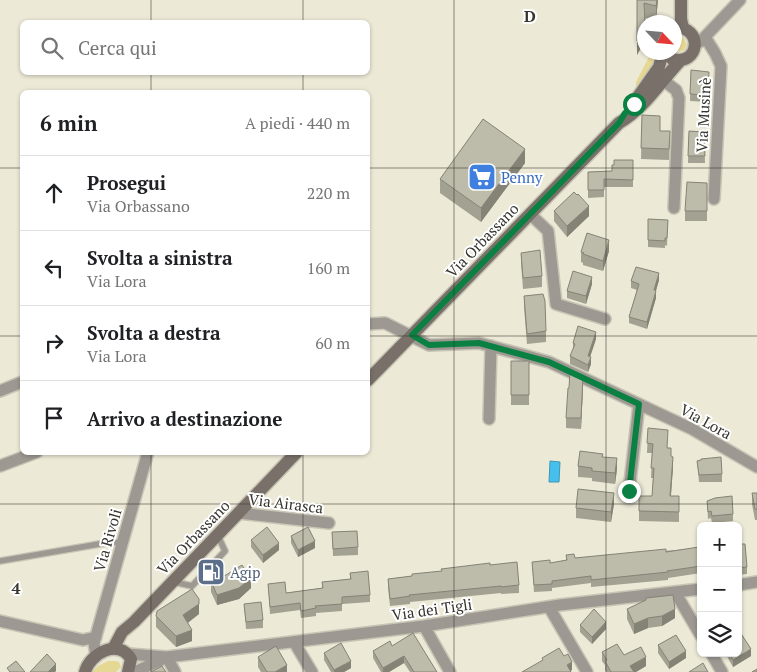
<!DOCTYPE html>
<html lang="it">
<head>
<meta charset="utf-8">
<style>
	body { margin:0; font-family:"PT Serif",serif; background:#f2f2f2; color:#202124 }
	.controls { position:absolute; right:15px; bottom:15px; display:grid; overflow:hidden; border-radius:8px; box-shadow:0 1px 4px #0004 }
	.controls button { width:45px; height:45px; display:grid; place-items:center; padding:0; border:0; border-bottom:1px solid #e0e0e0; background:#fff; color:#202124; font:25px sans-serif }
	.compass { position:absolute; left:637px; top:15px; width:45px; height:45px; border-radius:50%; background:#fff; box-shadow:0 1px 4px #0004; rotate:116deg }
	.stop { position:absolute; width:15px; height:15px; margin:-11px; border:4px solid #0b8043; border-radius:50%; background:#fff }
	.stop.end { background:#0b8043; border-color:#fff; box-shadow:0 1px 5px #0008 }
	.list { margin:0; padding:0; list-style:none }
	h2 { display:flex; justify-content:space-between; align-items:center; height:65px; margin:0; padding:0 20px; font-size:21px }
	h2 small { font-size:16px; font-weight:400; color:#757577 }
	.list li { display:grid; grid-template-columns:32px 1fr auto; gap:15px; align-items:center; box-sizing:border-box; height:75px; padding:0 20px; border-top:1px solid #e0e0e0 }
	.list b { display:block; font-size:19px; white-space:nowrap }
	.list p { margin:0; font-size:16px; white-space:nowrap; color:#757577 }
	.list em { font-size:16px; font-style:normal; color:#757577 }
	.icon { flex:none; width:28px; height:28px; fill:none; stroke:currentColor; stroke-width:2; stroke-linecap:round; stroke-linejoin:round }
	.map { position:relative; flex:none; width:757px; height:672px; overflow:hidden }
	.search { position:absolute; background:#fff; box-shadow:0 1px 4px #0004; left:20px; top:20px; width:350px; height:55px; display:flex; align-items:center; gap:12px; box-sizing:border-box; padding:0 18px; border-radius:8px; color:#757577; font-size:19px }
	.panel { position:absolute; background:#fff; box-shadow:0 1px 4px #0004; left:20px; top:90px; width:350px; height:365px; border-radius:8px }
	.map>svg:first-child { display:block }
	.green { fill:#e5d892 }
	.water { fill:#45c0ed; stroke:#4096b4 }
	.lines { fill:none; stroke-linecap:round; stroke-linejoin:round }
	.service-casing { stroke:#c8c5b5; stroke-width:8 }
	.minor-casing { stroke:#c8c5b5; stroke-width:14 }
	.secondary-casing { stroke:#c8c5b5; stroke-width:15 }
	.service { stroke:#9d9892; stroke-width:5.5 }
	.minor { stroke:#9d9892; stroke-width:11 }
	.secondary { stroke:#797169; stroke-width:12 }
	.wall { fill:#a3a191 }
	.shaded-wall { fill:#848376 }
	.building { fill:#bdbba9; stroke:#848376 }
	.route { stroke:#0b8043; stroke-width:6 }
	.grid { fill:none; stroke:#36352e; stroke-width:1; stroke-opacity:0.55 }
	.labels { text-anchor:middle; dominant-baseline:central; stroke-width:4; stroke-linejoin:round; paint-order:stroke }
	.street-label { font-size:15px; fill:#36352e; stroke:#fff }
	.shop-label { font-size:15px; fill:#366cbe; stroke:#fff; text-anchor:start }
	.service-label { font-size:15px; fill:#4e5e75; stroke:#fff; text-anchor:start }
	.grid-label { font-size:16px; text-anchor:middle; font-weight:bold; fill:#36352e; stroke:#fff; stroke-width:4; stroke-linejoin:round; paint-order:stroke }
</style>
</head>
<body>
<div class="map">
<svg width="757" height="672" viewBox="0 0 757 672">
	<rect width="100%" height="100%" fill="#ece9d7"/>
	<path class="green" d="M678 36 684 38 687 45 684 50 678 52 675 51 674 37Z
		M651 53H658L657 63 641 88 636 86V82Z
		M108 661H114L119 662 121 667 116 672H92L98 666Z"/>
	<path class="water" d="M550 461 560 462 559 482H549Z"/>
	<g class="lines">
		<defs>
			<path id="service" d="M0 561 111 542 122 543
				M174 582 192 586 225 551 218 536"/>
			<path id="minor" d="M705 37 715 53 721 66 714 199
				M700 42 740 0
				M664 81 676 90 679 98 674 208
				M530 214 548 231 556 304 605 319
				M368 324 385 323 429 345 479 343 549 362 692 429 757 467
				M0 391 22 382
				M489 419 491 346
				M0 466 37 452
				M629 491 639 404
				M239 513 329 523
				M738 585 757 582
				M675 592 701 636
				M549 607 587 672
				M0 621 83 640 96 637
				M424 626 450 672
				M294 642 312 672
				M711 653 722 672
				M128 654 167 657 424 626 560 605 701 589
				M96 656 94 643 148 452
				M167 657 175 672
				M135 672 165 658"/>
			<path id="secondary" d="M681 0V19L683 28
				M672 59C700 67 704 25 674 28
				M635 101 659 67 663 52
				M368 380 619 123C645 108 660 82 680 61
				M114 647 122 632 134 622 297 452
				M85 672C90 653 119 638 131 659L128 672"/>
		</defs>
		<use href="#service" class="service-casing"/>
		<use href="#minor" class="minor-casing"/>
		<use href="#secondary" class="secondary-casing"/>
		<use href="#service" class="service"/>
		<use href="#minor" class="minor"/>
		<use href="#secondary" class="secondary"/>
	</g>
	<path class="wall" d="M637 0H658L656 20 645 18 637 55Z
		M691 70 709 79 708 102 690 101Z
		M642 115 660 131 670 141 669 160 641 159Z
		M689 131 704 132 705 163H688Z
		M633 160V187H604V197L588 198V172L612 171Z
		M525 163 481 222 440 193V179Z
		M707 183V221H685V211Z
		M554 211 589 216 567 237 554 221Z
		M648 219 668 220 667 246 665 245V248L648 247Z
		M609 251 603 271 583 265V263L581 262V252Z
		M521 253 542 276V287L523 289 521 263Z
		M659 280 656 291V298L647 329 629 323V317L637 290 631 288V281Z
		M592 284 586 304 567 298V291Z
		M524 296 546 331V342L527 344 524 307Z
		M596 339 590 357 591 364 588 372 570 364V356L573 350V343Z
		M511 361H529V405H511Z
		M583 386 581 429 566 428V418Z
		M648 428 668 448 671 456 673 467 671 496H679V522L639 521V496H652L653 478H651L652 453H647Z
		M603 457 617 469 615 484 592 481V478L578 477V466Z
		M701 460 722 474V482H699L697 461Z
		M752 493H757V520H755L752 504Z
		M707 501 733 514V521L712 523 711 518 708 519Z
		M614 504 611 522 576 518V508Z
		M332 532 358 547V555L333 556Z
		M291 536 315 548 298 557 291 543Z
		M251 540 279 550 263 563 251 547Z
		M738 544 747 567V574L738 575Z
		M701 548V573L668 578V580L591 587V583L552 588V591L534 592 532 562 550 563 566 560V555L575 558Z
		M490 565 519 585V593L501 594V593L410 602V604L390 606 388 587V579L412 576 442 571Z
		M350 573 370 595V602L342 604V611L316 613V616L301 618 300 610 270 614 268 584 286 593 322 588V582L350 579Z
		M211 581 251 588 239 599 217 605 211 592Z
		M244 604 263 620V628L246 629Z
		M627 609 675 618 662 626 648 628 634 634 627 619Z
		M199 610V614L188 623 192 641 176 647 156 627V616Z
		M580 625 606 629 592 644 580 632Z
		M658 645 686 658 669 669 658 653Z
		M392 646 437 672H410L404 663 389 672H381L373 658V651Z
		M602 652 624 655 646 666 636 672H606L605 670V665L602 661Z
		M324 653 351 668 344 672H331L324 660Z
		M725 653H738L751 656 733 667Z
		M258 657 287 672H261L258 667Z"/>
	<path class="shaded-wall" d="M657 0H658L656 20V6Z
		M644 29V43L637 55V41Z
		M525 149V163L481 222V208Z
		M589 206V216L567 237V226Z
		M609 240V251L603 271V261Z
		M659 273V280L654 297V290Z
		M592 277V284L586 304V296Z
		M656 291V298L647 329V322Z
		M596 332V339L588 363V356Z
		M591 357V364L588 372V365Z
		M583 376V386L581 429V418Z
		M673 457V467L670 506V496Z
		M617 458V469L615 484V473Z
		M614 493V504L611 522V512Z
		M315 541V548L298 557V550Z
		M279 543V550L263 563V555Z
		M251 578V588L239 599 217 605V595Z
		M199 599V614L183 626V615Z
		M675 609V618L662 626V616Z
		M648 618V628L634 634V624Z
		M606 622V629L592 644V637Z
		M192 630V641L176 647V636Z
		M751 649V656L733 667V660Z
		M686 651V658L669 669V662Z
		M404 656V663L389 672H383V668Z
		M646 657V666L636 672H630V666Z
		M351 661V668L344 672H334V670Z
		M572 662V670L569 672 567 665Z
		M56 664V671L55 672H48Z
		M287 665V672H275Z"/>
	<path class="building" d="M637 0H657L656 6 644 3 645 22H644V29L637 41Z
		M691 70 709 72 708 95 690 94Z
		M642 115 660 116V131H670L669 149 641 148Z
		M483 119 525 149 481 208 440 179Z
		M689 131 704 132 705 156H688Z
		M614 160H633V180L604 179V190H588V172L612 171V165H614Z
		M687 182 707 183V211H685Z
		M574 192 577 195 578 194 589 206 567 226 554 211Z
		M648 219 668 220 667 238H665V241L648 240Z
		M587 233 609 240 603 261 583 254 584 253 581 252Z
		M540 250 542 276 523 278 521 253Z
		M636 267 659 273 654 290 656 291 647 322 629 317 639 284 631 281Z
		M573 271 592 277 586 296 567 291Z
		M543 294 545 301 546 331 527 334 524 296Z
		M578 326 596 332 588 356 591 357 588 365 570 356 575 344 573 343Z
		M511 361H529V395H511Z
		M570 370 583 376 581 418H566L568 388H569Z
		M648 428 668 430 667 448H671V456L673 457 670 496H679V512L639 511V496H652L654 468H651L653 444 647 443Z
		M580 451 603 454 602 457 617 458 615 473 592 471V468L578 466Z
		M721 457 722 474 699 475 697 461 701 460V459Z
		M578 489 614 493 611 512 576 508Z
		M752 493H757V509H755Z
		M732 496 733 514 712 516 711 511 708 512 707 501 715 498Z
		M267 527 279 543 263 555 251 540Z
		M308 527 315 541 298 550 291 536Z
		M357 531 358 547 333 549 332 532Z
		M738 544H745L747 567 738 568Z
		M699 547V548H701V566L667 571 668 572 591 580V576L552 581V584L534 585 532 562 550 560V563L567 560 566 555 574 554 575 558 666 549V552Z
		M517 562 519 585 501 587V586L409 595 410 596 390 599 388 579 412 576V574L442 571 441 569 490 563V565Z
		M242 565 251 578 239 588 217 595 211 581 226 575Z
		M368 571 370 595 342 597V604L315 606 316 608 301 611 300 603 270 607 268 584 285 582 286 593 323 588 322 582 351 579 350 573Z
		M192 589 199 599V604L183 615 192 630 176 636 156 616 157 611Z
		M673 595 675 609 662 616 648 618 634 624 627 609 646 600V598Z
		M261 602 263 620 246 622 244 604Z
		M594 609 606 622 592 637 580 625Z
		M740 632 751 649 733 660 729 653H738V634Z
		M413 633 437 672H414L404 656 383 668 373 651 390 641 392 646Z
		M676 635 686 651 669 662 658 645Z
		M341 643 351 661 334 670 324 653Z
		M617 644 624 655 641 647 646 657 630 666 634 672H611L605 661 607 660 602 652Z
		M276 646 287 665 275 672H267L258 657Z
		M559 648 564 656 568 654 572 662 567 665 571 672H522L543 660 542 658Z
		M47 654 56 664 48 672H30Z
		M16 661 25 672H10L7 668Z
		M703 663 708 672H689Z
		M162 666 166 672H151Z
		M757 669V672H752Z"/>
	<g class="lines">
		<path class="route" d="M629 491 639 404 549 362 479 343 429 345 412 335 619 123 625 113 634 104"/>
	</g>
	<path class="grid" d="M151 0V22M303 0V22M454 0V672M606 0V672M151 72V92M303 72V92M0 168H22M368 168H757M0 336H22M368 336H757M151 452V672M303 452V672M0 504H757"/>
	<defs>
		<symbol id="supermarket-square" viewBox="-11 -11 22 22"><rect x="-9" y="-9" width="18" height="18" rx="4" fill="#3f7fe0" stroke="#fff"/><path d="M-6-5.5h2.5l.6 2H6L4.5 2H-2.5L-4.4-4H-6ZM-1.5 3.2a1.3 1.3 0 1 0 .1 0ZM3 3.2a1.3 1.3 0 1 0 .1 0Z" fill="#fff"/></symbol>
		<symbol id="fuel-square" viewBox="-11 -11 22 22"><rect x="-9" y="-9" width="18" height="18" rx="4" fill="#5c6f8a" stroke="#fff"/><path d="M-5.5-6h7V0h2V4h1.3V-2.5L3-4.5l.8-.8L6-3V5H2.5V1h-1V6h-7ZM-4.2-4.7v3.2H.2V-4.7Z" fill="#fff"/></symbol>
	</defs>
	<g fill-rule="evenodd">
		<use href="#supermarket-square" x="466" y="161" width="32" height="32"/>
		<use href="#fuel-square" x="195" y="556" width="32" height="32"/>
	</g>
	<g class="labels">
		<g class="street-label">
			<text transform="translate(703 115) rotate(-87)">Via Musinè</text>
			<text transform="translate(482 240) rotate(-46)">Via Orbassano</text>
			<text transform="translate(706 421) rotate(29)">Via Lora</text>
			<text transform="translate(286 503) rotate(7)">Via Airasca</text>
			<text transform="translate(193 537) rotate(-46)">Via Orbassano</text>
			<text transform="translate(107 540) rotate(-74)">Via Rivoli</text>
			<text transform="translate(432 609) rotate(-8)">Via dei Tigli</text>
		</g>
		<g class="shop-label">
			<text x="501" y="177">Penny</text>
		</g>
		<g class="service-label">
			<text x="230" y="572">Agip</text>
		</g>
	</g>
	<g class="grid-label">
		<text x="530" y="22">D</text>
		<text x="16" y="594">4</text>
	</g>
</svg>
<div class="controls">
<button>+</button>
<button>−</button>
<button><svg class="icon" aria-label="layers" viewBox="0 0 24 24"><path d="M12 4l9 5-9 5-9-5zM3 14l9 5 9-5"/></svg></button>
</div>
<svg class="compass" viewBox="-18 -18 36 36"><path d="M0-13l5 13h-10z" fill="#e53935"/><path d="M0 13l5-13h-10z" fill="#757577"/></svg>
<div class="stop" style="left:634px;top:104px"></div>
<div class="stop end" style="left:629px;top:491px"></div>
<div class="search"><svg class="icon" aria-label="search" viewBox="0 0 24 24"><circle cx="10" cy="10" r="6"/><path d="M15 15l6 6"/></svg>Cerca qui</div>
<section class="panel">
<h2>6 min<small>A piedi · 440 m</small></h2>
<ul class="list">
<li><svg class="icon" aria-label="ahead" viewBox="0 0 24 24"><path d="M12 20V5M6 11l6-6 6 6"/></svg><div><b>Prosegui</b><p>Via Orbassano</p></div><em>220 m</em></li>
<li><svg class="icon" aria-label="left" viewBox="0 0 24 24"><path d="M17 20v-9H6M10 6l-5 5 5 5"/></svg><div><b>Svolta a sinistra</b><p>Via Lora</p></div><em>160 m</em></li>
<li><svg class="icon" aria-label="right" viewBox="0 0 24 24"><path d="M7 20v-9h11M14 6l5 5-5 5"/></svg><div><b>Svolta a destra</b><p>Via Lora</p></div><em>60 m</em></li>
<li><svg class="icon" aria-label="arrive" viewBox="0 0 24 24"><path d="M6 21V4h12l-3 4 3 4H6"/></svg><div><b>Arrivo a destinazione</b></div></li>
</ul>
</section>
</div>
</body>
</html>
